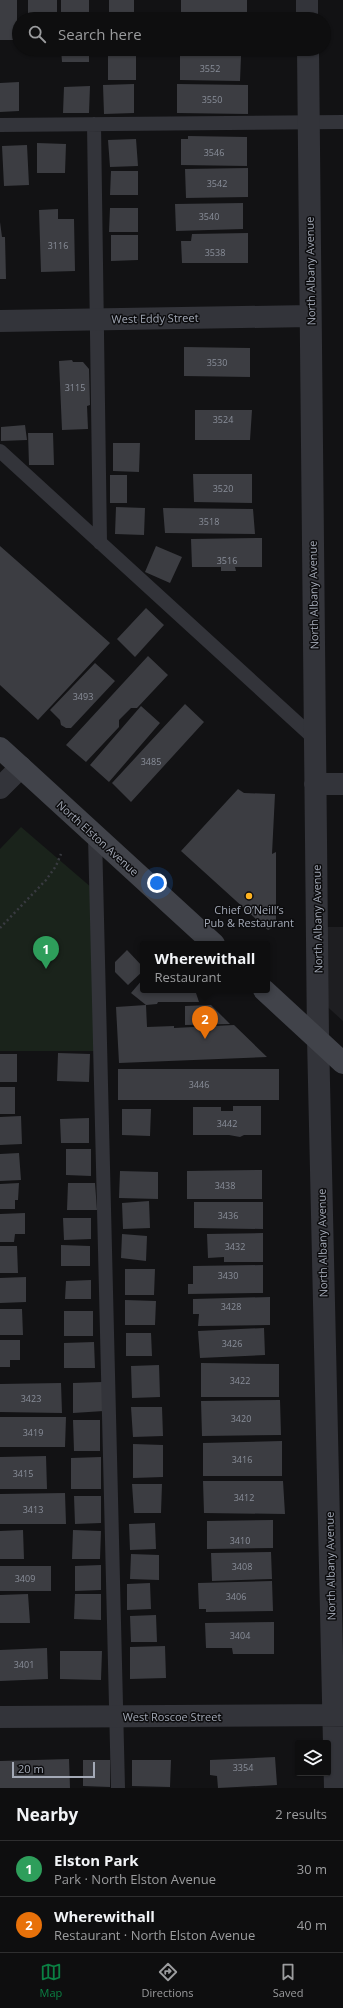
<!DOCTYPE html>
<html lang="en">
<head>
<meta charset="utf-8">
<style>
	body { margin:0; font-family:"Open Sans",sans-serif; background:#171718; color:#f1f3f6 }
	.controls { position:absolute; right:12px; bottom:12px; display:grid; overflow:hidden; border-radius:4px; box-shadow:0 1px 3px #0004 }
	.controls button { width:36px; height:36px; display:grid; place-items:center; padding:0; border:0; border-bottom:1px solid #2e2e2f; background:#0e0e0f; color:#f1f3f6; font:20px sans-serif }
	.scale { position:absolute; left:12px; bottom:10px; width:83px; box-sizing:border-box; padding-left:4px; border:2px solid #a3a9b6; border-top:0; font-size:11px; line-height:14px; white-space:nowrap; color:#a3a9b6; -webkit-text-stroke:3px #0d0d0f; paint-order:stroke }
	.you { position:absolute; left:157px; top:883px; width:14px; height:14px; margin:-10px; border:3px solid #fff; border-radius:50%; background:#1a73e8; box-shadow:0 0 0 6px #1a73e833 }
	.badge { display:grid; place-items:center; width:26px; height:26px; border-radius:50%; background:#0b8043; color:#fff; font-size:13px; font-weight:700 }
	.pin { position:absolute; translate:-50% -33px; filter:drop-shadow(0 1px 2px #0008) }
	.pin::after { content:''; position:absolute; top:21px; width:14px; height:12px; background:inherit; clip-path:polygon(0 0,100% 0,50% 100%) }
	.popup { position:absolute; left:140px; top:941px; width:130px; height:52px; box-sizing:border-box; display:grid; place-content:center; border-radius:4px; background:#0e0e0f; filter:drop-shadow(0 1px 3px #0005); font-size:13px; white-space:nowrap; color:#9b9c9e }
	.popup b { font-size:15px; color:#f1f3f6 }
	.popup::after { content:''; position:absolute; left:50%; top:100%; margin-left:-8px; border:8px solid transparent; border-top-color:#0e0e0f }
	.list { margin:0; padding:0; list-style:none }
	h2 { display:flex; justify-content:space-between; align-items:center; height:52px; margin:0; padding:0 16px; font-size:17px }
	h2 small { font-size:13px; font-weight:400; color:#9b9c9e }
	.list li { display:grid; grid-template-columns:26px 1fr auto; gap:12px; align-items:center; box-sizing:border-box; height:56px; padding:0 16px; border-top:1px solid #2e2e2f }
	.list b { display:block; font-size:15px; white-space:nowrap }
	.list p { margin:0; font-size:13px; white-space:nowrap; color:#9b9c9e }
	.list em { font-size:13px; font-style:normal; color:#9b9c9e }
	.icon { flex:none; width:22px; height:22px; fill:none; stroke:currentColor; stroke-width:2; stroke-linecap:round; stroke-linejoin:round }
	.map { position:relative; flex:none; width:343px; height:1788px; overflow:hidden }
	.search { position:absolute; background:#0e0e0f; box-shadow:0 1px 3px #0004; left:12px; right:12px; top:12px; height:44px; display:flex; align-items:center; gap:10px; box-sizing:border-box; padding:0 14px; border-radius:22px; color:#9b9c9e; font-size:15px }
	.sheet { height:164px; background:#0e0e0f }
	nav { display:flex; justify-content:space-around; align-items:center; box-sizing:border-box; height:56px; border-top:1px solid #2e2e2f; background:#0e0e0f; font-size:11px; color:#9b9c9e }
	nav a { display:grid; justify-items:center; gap:2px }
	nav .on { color:#0b8043 }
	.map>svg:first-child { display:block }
	.built { fill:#1e1e21 }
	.green { fill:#1a231b }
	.building { fill:#3c3d42 }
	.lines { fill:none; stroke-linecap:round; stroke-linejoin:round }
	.path { stroke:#393b41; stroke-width:2.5; stroke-dasharray:2 3; stroke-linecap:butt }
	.service { stroke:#33343a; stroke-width:14 }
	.minor { stroke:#33343a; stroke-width:22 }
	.secondary { stroke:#41434a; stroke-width:22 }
	.poi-dot { fill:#ffb320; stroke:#0d0d0f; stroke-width:1.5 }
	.labels { text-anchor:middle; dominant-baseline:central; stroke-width:3; stroke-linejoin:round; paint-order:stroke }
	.number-label { font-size:9px; fill:#898e99 }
	.street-label { font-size:11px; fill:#a3a9b6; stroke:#0d0d0f }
	.poi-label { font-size:11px; fill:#a3a9b6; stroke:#0d0d0f }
</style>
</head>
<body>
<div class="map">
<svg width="343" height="1788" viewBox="0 0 343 1788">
	<rect width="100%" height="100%" fill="#121214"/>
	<path class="built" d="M319 927H343V1021L320 1000Z"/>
	<path class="green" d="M21 827 92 888 94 1051H0V849Z"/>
	<path class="building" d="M0 0H17V40H0Z
		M28 0H57V19H28Z
		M61 0H89V19H61Z
		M109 0H134V17H109Z
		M181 0H247V17L181 18Z
		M61 49H89V62H62Z
		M103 49H131V51L103 50Z
		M180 55 241 56 240 81 180 80Z
		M108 56H136V80H108Z
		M19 82V111L0 112V83Z
		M134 84V113L104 114 103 85Z
		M177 84 248 85V114L177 113Z
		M90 86 89 113H63L64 87Z
		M188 136 247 137V166L181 165V139H188Z
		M136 139 138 166 110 167 108 140Z
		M37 143 66 144 65 173H37Z
		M27 145 29 185 4 186 2 146Z
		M248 168V197L186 198 185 169Z
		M111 171H138V195H110Z
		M243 203V229L176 231 175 204Z
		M110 208H138V232H109Z
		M58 209V219H74L75 271 41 272 39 210Z
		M0 222 2 237H5L6 279H0Z
		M248 233V263H182L181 241H191L192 234Z
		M111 235H138V260L111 261Z
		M184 347 250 348V377L184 376Z
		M72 360 73 362H83L89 369 90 405 87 406 88 429 62 430 59 361Z
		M195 410H252L250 440H195Z
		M25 425 27 440 1 441V427Z
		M28 433H53L54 465H29Z
		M113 443H140L139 472 113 471Z
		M193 474H252V503L194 502Z
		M110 475H127V503H110Z
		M116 507 145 508 144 535 115 534Z
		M163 508 253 509 255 534 165 533Z
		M262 538V567H235L236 571H221V567H192L191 539Z
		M0 546 110 643 38 720 0 685Z
		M156 546 182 557 170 583 145 572Z
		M146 608 164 625 135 657 117 639Z
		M148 656 168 675 137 708H131L119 720V727L86 762 66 745Z
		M95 663 115 681 71 728H66L61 725 60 720 50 710Z
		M185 704 204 722 131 802 112 783Z
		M141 706 160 723 109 782 90 765Z
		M238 789 244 793 275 794 272 854 276 852V926L268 930 181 851Z
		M127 950 143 967V971L128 985 115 972V962Z
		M143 979V990H195L199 1002H158L157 1004 146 1005 147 1027 174 1026V1028L234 1025 267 1057 119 1063 116 1007 146 1005 131 993Z
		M211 1005 230 1024 185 1025V1006Z
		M58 1053 90 1054 89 1082 57 1081Z
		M0 1054H17V1082H0Z
		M118 1069H279V1100H118Z
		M0 1087H15V1114H0Z
		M233 1106H261V1135H244L240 1137 229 1135H193V1107H221V1111H233Z
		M122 1109H151L150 1136 122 1135Z
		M21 1116 22 1144 0 1145V1117Z
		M89 1118V1143H61L60 1119Z
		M66 1149H91V1176L66 1175Z
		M19 1153 21 1180 0 1181V1154Z
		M262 1170V1199H187V1171Z
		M120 1171 158 1172V1199L119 1198Z
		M19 1183 18 1200H15V1209H0V1184Z
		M68 1183H95L97 1210H67Z
		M149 1201 150 1228 123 1229 122 1203Z
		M194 1202H263V1229L194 1228Z
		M25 1213V1234H15L14 1242H0V1214Z
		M63 1218H91V1239L64 1240Z
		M263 1233V1262H224V1257L208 1258 207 1234Z
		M122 1234 147 1236 146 1261 121 1258Z
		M61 1245 90 1246V1266H61Z
		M0 1246H17L18 1273H0Z
		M263 1265V1293L188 1294V1284H193V1266Z
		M125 1269H155L154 1295H125Z
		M26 1277V1302L0 1303V1278Z
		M91 1280V1299H65L66 1281Z
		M270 1297V1325L198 1326 199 1314H193V1299Z
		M125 1300 156 1301 155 1325H125Z
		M0 1309H22L23 1335H0Z
		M64 1311H93V1336H64Z
		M264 1328 265 1355 200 1358 198 1331Z
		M126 1333H151L152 1356H126Z
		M0 1340H20V1360H10V1367H0Z
		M94 1342 95 1368H64V1343Z
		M201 1363 279 1364V1397H201Z
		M159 1365 160 1397 132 1398 131 1366Z
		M102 1382 104 1411 73 1413V1383Z
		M61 1383 62 1413 0 1412V1384Z
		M280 1400 281 1435 202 1436 201 1401Z
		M131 1407H162L163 1436 133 1437Z
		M0 1417H66L65 1447H0Z
		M73 1420H100V1451H74Z
		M282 1441V1476H203V1443Z
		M133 1444 163 1445V1477L133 1478Z
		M46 1456 47 1489H0V1457Z
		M101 1457V1489H71V1458Z
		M203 1481H283L285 1514 204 1513Z
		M132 1484H162L161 1513H134Z
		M65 1493 66 1524H0V1494Z
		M74 1496H101V1523L75 1524Z
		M273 1520V1548L207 1549V1521Z
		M155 1523 156 1549 130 1550 129 1524Z
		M23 1530 24 1559H0V1531Z
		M73 1530 101 1531 100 1559H72Z
		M271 1552 272 1579 212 1581 211 1553Z
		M131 1554 159 1555V1580L130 1579Z
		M101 1565V1590L75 1591V1566Z
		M0 1566H51V1591H0Z
		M272 1581 273 1611 206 1612V1609H199L198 1583Z
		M150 1583 151 1609 127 1610V1584Z
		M28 1594 30 1623H0V1595Z
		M75 1594H101V1620L74 1619Z
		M156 1615 157 1642H131L130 1616Z
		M274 1622V1654H233L232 1648H206L205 1623Z
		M165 1646 166 1678 130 1679V1647Z
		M47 1648 48 1679 0 1681V1650Z
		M60 1651H102L101 1680 60 1679Z
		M275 1757 277 1785 218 1788 217 1776 210 1775V1760Z
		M69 1759 70 1788H0V1761Z
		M83 1760H110V1787L83 1786Z
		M132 1760H171L170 1787 132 1786Z"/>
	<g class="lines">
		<path class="path" d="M0 928 46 880 56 866 61 854"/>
		<path class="service" d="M94 124 100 543
			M0 125 343 122
			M0 451 315 739
			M95 836 118 1788"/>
		<path class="minor" d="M307 0V19
			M308 49 318 1038 335 1788
			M0 321 310 316
			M315 784H343
			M0 788 21 767
			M0 1717 343 1715"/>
		<path class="secondary" d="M0 748 214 944
			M264 990 343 1063"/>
	</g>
	<circle class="poi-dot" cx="249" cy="896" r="4"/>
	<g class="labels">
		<g class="number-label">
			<text x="210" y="68">3552</text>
			<text x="212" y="99">3550</text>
			<text x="214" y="152">3546</text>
			<text x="217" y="183">3542</text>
			<text x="209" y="216">3540</text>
			<text x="58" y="245">3116</text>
			<text x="215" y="252">3538</text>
			<text x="217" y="362">3530</text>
			<text x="75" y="387">3115</text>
			<text x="223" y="419">3524</text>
			<text x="223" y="488">3520</text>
			<text x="209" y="521">3518</text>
			<text x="227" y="560">3516</text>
			<text x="83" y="696">3493</text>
			<text x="151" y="761">3485</text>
			<text x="199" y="1084">3446</text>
			<text x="227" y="1123">3442</text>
			<text x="225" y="1185">3438</text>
			<text x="228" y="1215">3436</text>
			<text x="235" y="1246">3432</text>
			<text x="228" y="1275">3430</text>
			<text x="231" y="1306">3428</text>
			<text x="232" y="1343">3426</text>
			<text x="240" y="1380">3422</text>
			<text x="31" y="1398">3423</text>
			<text x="241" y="1418">3420</text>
			<text x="33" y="1432">3419</text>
			<text x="242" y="1459">3416</text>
			<text x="23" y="1473">3415</text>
			<text x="244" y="1497">3412</text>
			<text x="33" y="1509">3413</text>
			<text x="240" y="1540">3410</text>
			<text x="242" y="1566">3408</text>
			<text x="25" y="1578">3409</text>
			<text x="236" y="1596">3406</text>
			<text x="240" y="1635">3404</text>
			<text x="24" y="1664">3401</text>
			<text x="243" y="1767">3354</text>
		</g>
		<g class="street-label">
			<text transform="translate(310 271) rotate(-91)">North Albany Avenue</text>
			<text transform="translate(155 318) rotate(-1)">West Eddy Street</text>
			<text transform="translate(313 595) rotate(-91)">North Albany Avenue</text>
			<text transform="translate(98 838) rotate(42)">North Elston Avenue</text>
			<text transform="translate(317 919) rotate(-91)">North Albany Avenue</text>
			<text transform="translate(322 1243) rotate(-91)">North Albany Avenue</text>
			<text transform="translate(330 1566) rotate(-91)">North Albany Avenue</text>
			<text x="172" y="1716">West Roscoe Street</text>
		</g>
		<g class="poi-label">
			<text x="249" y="909">Chief O’Neill’s<tspan x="249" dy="13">Pub &amp; Restaurant</tspan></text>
		</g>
	</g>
</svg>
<div class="controls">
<button><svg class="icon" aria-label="layers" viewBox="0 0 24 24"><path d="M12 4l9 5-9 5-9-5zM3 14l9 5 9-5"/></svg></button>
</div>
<div class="scale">20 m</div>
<div class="you"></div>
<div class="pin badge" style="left:46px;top:969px;background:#2e9e5b">1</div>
<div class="pin badge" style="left:205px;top:1039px;background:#e8710a">2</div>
<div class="popup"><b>Wherewithall</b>Restaurant</div>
<div class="search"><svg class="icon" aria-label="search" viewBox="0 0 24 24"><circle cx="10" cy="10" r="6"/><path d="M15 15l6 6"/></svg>Search here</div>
</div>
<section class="sheet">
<h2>Nearby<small>2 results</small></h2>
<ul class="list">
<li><span class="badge" style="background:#2e9e5b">1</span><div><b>Elston Park</b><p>Park · North Elston Avenue</p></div><em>30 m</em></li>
<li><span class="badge" style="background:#e8710a">2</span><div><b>Wherewithall</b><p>Restaurant · North Elston Avenue</p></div><em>40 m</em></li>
</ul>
</section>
<nav>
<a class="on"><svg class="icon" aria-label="map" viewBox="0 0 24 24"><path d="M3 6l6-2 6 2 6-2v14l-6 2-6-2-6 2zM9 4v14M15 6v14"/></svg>Map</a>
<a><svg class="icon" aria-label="directions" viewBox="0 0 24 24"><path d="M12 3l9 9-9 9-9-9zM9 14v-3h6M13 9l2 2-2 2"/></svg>Directions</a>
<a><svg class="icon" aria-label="saved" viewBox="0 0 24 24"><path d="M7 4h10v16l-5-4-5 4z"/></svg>Saved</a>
</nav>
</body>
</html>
